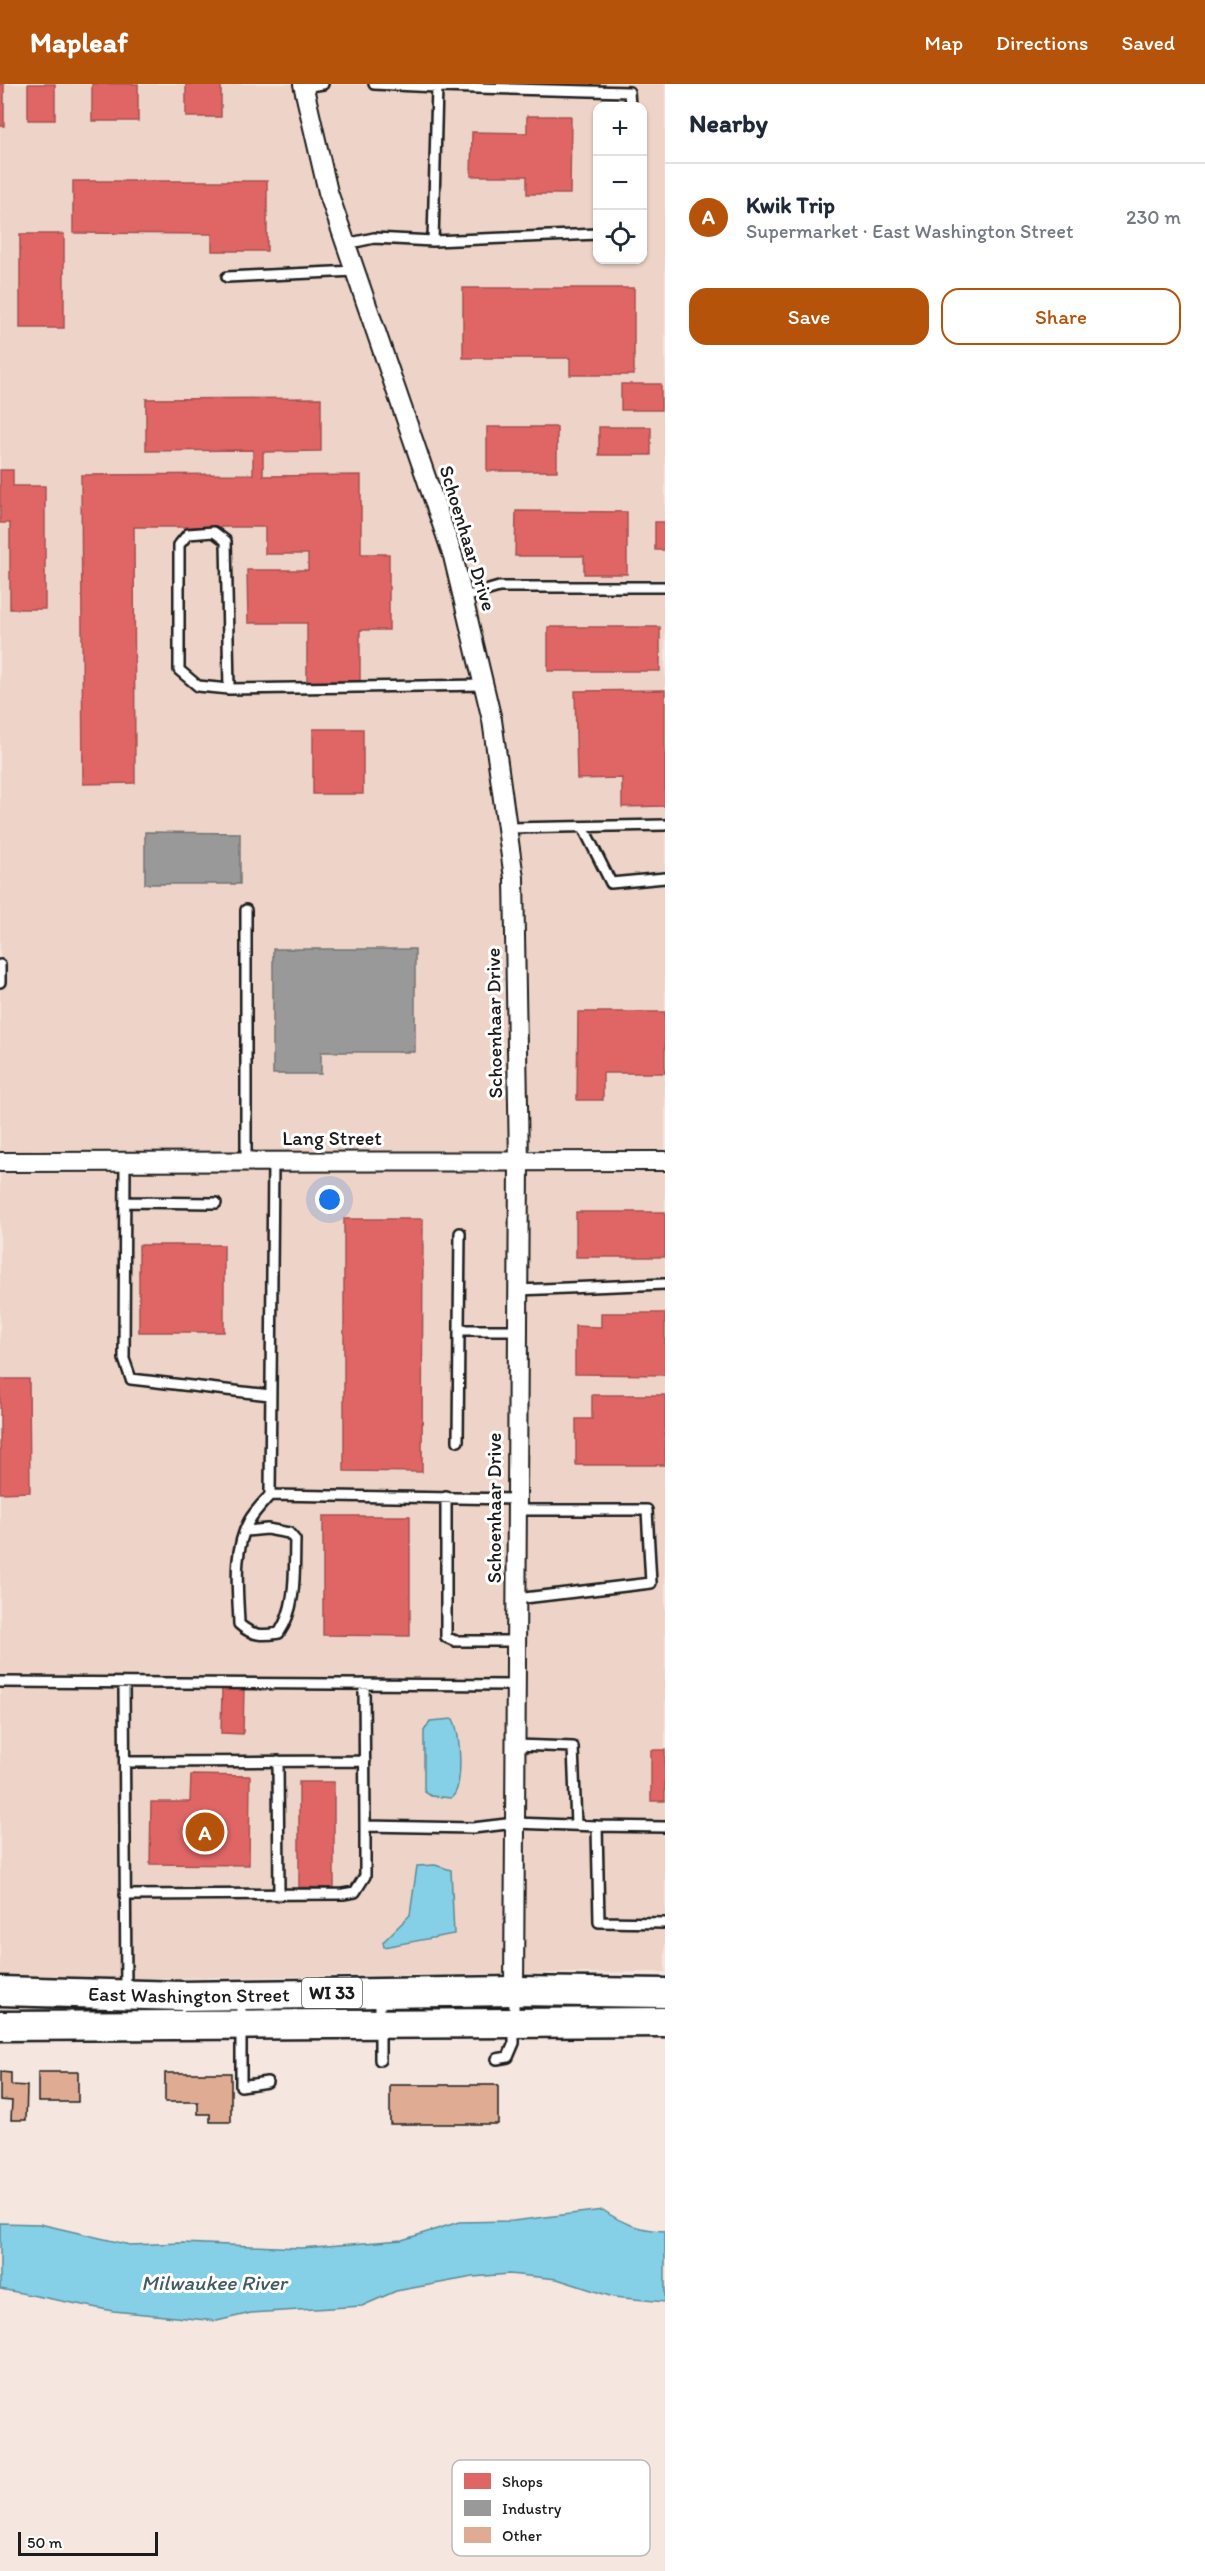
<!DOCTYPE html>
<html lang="en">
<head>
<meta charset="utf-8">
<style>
	body { margin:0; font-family:Itim,sans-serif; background:#f6f6f7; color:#1f2937 }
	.controls { position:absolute; right:18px; top:18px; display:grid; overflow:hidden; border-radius:12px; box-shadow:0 2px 4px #0004 }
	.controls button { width:54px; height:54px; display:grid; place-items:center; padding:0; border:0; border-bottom:2px solid #e0e1e3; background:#fff; color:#1f2937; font:30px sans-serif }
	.scale { position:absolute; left:18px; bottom:15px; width:140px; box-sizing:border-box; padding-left:6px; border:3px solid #1c1c1c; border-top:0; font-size:16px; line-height:21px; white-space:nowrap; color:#1c1c1c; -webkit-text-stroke:4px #fff; paint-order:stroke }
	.you { position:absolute; left:330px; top:1116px; width:21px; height:21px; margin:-15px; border:4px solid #fff; border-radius:50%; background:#1a73e8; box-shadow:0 0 0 9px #1a73e833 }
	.badge { display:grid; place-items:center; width:39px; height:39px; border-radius:50%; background:#b45309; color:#fff; font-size:20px; font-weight:700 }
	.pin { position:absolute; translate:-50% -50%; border:3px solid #fff; box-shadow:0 2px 6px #0006 }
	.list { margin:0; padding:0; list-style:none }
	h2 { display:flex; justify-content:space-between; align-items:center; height:78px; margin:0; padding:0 24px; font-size:26px }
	h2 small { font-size:20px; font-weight:400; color:#747a83 }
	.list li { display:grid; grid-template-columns:39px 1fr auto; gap:18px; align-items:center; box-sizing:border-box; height:108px; padding:0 24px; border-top:2px solid #e0e1e3 }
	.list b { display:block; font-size:22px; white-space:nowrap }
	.list p { margin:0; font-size:20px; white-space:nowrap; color:#747a83 }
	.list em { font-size:20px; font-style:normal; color:#747a83 }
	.actions { display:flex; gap:12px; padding:18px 24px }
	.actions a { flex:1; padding:14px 0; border:2px solid #b45309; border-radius:18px; text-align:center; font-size:21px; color:#b45309 }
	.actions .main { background:#b45309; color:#fff }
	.icon { flex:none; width:33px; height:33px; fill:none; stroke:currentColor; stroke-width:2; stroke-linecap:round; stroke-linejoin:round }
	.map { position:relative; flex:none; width:665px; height:2487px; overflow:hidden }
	header { display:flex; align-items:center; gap:36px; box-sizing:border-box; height:84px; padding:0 30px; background:#b45309; color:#fff }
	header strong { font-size:28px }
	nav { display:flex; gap:33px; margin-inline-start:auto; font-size:21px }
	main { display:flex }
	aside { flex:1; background:#fff }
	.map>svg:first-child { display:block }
	.built { fill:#eed4c8; fill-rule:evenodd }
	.water { fill:#85d0e6; stroke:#5b8895; stroke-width:1.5 }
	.shops { fill:#e06666; stroke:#a55050; stroke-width:1.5 }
	.industry { fill:#999; stroke:#747474; stroke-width:1.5 }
	.building { fill:#dfab93; stroke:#1c1c1c; stroke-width:1.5 }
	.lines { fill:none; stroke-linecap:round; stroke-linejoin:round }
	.service-casing { stroke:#1c1c1c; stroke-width:14 }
	.minor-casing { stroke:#1c1c1c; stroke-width:22 }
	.primary-casing { stroke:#1c1c1c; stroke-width:33 }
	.service { stroke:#fff; stroke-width:9 }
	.minor { stroke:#fff; stroke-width:18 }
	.primary { stroke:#fff; stroke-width:28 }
	.labels { text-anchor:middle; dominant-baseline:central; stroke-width:6; stroke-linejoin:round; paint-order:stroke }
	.shield { fill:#fff; stroke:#606060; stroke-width:1.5 }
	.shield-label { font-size:18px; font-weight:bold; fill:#1c1c1c }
	.street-label { font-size:20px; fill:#1c1c1c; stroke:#fff }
	.water-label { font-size:21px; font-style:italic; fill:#415b63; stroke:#fff }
	.key { fill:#fff; stroke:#bbb; stroke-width:1.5 }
	.key-label { font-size:16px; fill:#1c1c1c }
</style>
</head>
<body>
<header>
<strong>Mapleaf</strong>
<nav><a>Map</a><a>Directions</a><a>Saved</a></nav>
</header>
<main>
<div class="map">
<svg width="665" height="2487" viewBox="0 0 665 2487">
	<rect width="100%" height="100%" fill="#f5e6df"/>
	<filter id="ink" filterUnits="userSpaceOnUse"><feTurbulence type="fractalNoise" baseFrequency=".0167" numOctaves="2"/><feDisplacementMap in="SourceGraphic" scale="12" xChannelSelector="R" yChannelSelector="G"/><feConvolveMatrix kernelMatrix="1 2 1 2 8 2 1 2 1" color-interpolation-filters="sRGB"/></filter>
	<g filter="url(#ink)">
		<path class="built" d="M0 0H665V1888L0 1896ZM598 22H642V176H598Z"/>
		<path class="water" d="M453 1635C461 1649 464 1705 451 1714L431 1712 425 1708 424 1703V1647L430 1637Z
			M435 1781 451 1786 454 1850 384 1863 383 1858 410 1831 417 1782Z
			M603 2126C623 2140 640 2146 665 2147V2218L613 2213 557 2195 509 2190 473 2193 396 2207 362 2222 251 2229 217 2237 113 2227 0 2205V2139L40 2140 130 2161 182 2159 301 2164 402 2156 459 2138 513 2137Z"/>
		<path class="shops" d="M0 0H4V42H0Z
			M28 0H55V36H28Z
			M92 0H138V37H92Z
			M186 0H221V33H186Z
			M527 32H571L570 110H527V92H471L472 48 527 49Z
			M73 97H267V167H212V150L73 149Z
			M20 150H64V244H20Z
			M463 204H634V291H570V274H463Z
			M621 300H661V326H621Z
			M321 314V367L263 368V392L361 391V470H389V546H360V598H307V539H248L247 486H308V470H265V443H134L135 699 83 700 81 391 253 390V366L146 367V315Z
			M487 343H557V387H487Z
			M599 343H651V371H599Z
			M0 386H13V402H45V525H10V439H0Z
			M516 427 627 428V490H584V472H515Z
			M655 438H665V466H655Z
			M548 543H660V587H548Z
			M665 606V722L622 723V694L577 695 575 607Z
			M313 645H363V710H313Z
			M578 928H665V989H603V1016H577Z
			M576 1128H665V1173H576Z
			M344 1135H423L422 1388 344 1387Z
			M139 1161H224V1248H139Z
			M601 1229H665V1291L575 1290V1242L601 1243Z
			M0 1295H29L30 1408 0 1409Z
			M592 1311H665V1381H576V1335H592Z
			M323 1432H410V1552L323 1551Z
			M222 1605H244L243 1650 221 1649Z
			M651 1666H665V1717H651Z
			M191 1691 250 1692 249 1781 150 1780 151 1718H190Z
			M299 1698H334V1804L299 1803Z"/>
		<path class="industry" d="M145 748 240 749V800H145Z
			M273 865H415V968H321V990H273Z"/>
		<path class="building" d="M0 1988 11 1989V2001L27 2002 26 2036H11L12 2017 0 2016Z
			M38 1988H78V2018H38Z
			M165 1989H231V2038H210V2030H198V2018H165Z
			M390 2001H498V2040H390Z"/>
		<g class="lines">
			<defs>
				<path id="service" d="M303 3 323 0
					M437 3 629 8 630 22
					M433 157 598 150
					M346 160 374 154 433 157 437 3 374 0
					M227 193 355 187
					M465 513 499 503H665
					M229 605 198 602 179 586V461L188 450 214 448 226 457 229 605 484 601
					M583 743 611 799 665 794
					M508 744 665 741
					M246 826V1077
					M0 881V898
					M125 1077 124 1275 131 1295 270 1311
					M273 1077 270 1411 517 1415
					M125 1118 216 1119
					M518 1206 665 1200
					M459 1246 460 1149
					M458 1357 459 1246H518
					M446 1413V1553L455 1557H516
					M246 1447 267 1445 289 1449 295 1456C294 1487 297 1523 279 1549 263 1552 252 1552 239 1540 238 1506 232 1469 249 1437 254 1428 263 1419 270 1411
					M516 1515 651 1499 647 1426H517
					M0 1598 516 1601
					M124 1599 126 1908
					M364 1600 365 1742
					M516 1661 573 1663 576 1741
					M278 1677 279 1811
					M125 1678 365 1677
					M597 1742 665 1743
					M125 1811 343 1810 355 1808 365 1792V1742L473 1744 515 1739 597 1742 599 1838 665 1839
					M241 1913V2002L267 1998
					M497 1975 508 1973 514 1959V1910
					M380 1976V1913"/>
				<path id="minor" d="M303 0 328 108 453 472 492 636 514 794 519 1077 514 1907
					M0 1078 665 1077"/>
				<g id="primary">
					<path id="s1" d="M0 1907 182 1912 514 1907 665 1909"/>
					<path d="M0 1942 665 1938"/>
				</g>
			</defs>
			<use href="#service" class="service-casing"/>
			<use href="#minor" class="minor-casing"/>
			<use href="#primary" class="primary-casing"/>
			<use href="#service" class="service"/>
			<use href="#minor" class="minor"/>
			<use href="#primary" class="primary"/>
		</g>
	</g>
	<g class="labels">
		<rect class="shield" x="302" y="1894" width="60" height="30" rx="4.5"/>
		<g class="shield-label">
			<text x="332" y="1909">WI 33</text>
		</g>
		<g class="street-label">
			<text transform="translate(468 454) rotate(73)">Schoenhaar Drive</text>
			<text transform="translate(494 939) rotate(-91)">Schoenhaar Drive</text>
			<text x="332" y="1054">Lang Street</text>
			<text transform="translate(494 1424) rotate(-90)">Schoenhaar Drive</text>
			<text stroke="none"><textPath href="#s1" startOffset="189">East Washington Street</textPath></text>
		</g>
		<g class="water-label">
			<text x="214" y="2198">Milwaukee River</text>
		</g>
	</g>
	<rect x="452" y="2376" width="198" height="96" rx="9" class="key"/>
	<rect x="464" y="2389" width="27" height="16" fill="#e06666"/>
	<rect x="464" y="2416" width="27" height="16" fill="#999"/>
	<rect x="464" y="2443" width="27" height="16" fill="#dfab93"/>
	<g class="key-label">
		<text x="502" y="2403">Shops</text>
		<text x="502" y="2430">Industry</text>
		<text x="502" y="2457">Other</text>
	</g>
</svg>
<div class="controls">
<button>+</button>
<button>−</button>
<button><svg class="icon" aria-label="locate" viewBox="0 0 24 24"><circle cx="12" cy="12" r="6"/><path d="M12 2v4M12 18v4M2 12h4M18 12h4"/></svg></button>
</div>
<div class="scale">50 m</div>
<div class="you"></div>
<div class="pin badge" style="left:205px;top:1748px">A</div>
</div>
<aside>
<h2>Nearby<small></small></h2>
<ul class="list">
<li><span class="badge">A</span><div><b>Kwik Trip</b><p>Supermarket · East Washington Street</p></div><em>230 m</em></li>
</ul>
<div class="actions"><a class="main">Save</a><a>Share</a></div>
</aside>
</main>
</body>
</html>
